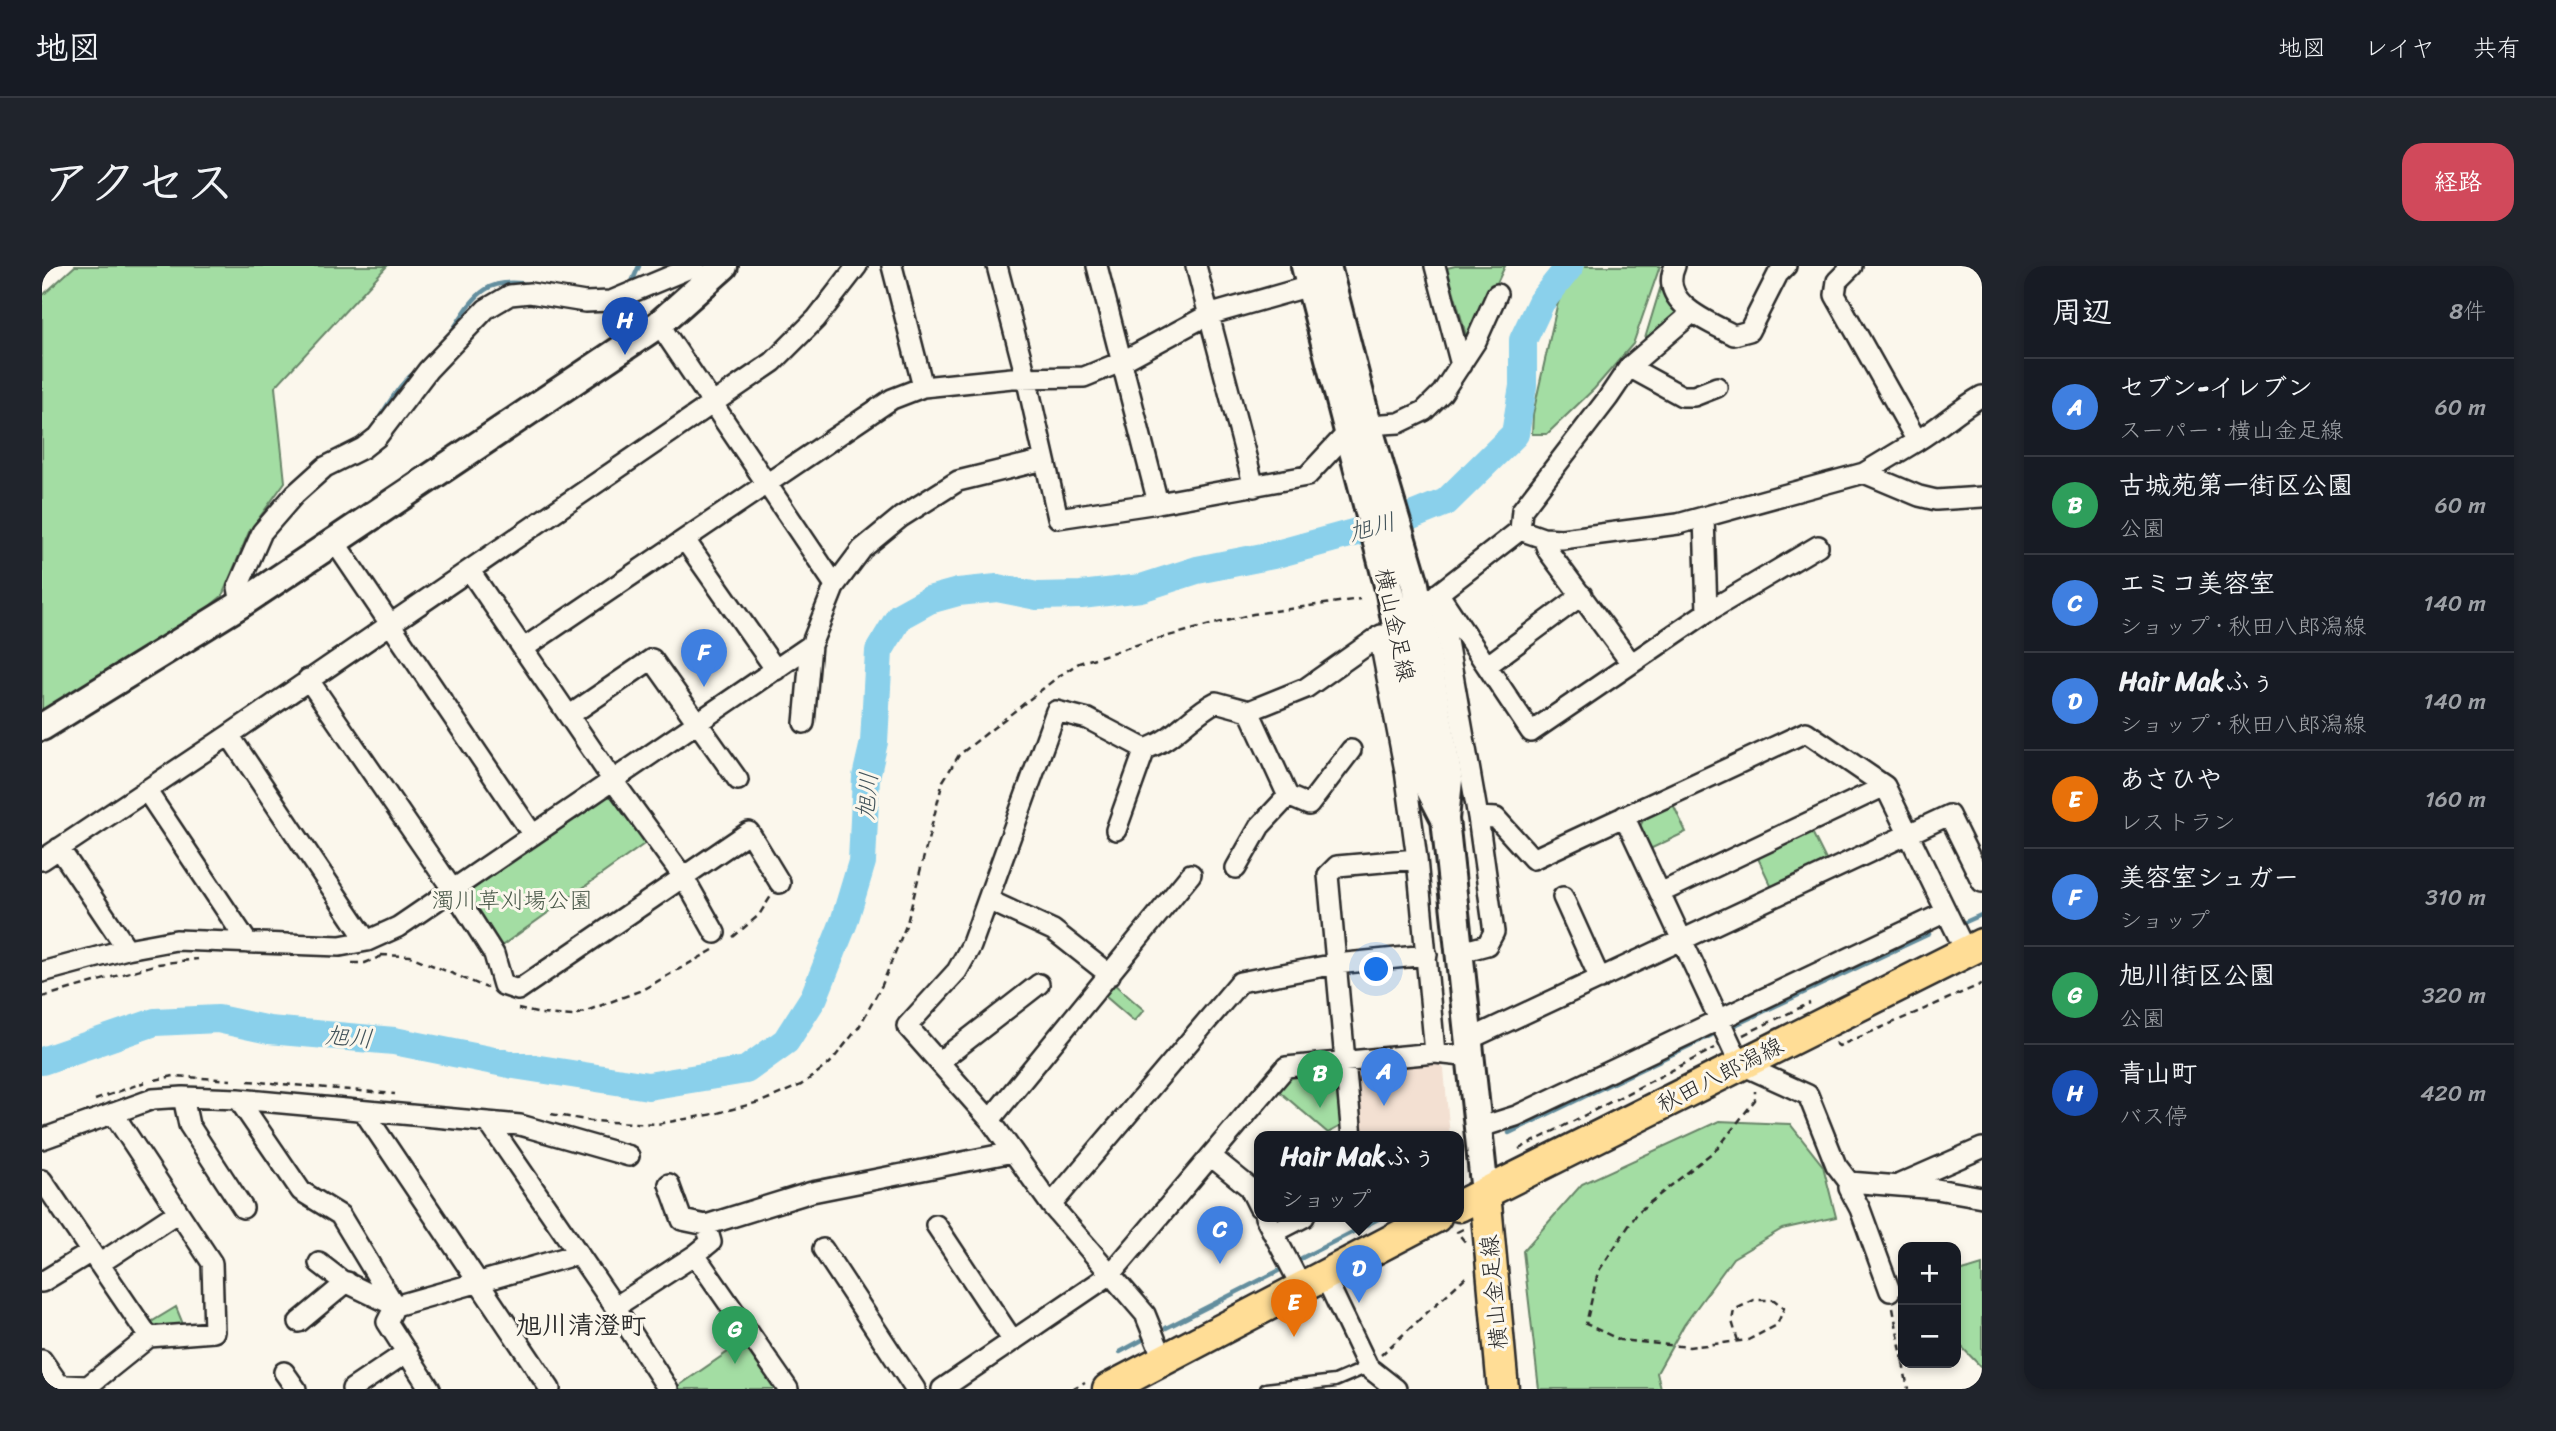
<!DOCTYPE html>
<html lang="ja">
<head>
<meta charset="utf-8">
<style>
	body { margin:0; font-family:Sriracha,"Klee One",sans-serif; background:#20242c; color:#f1f3f6 }
	.controls { position:absolute; right:21px; bottom:21px; display:grid; overflow:hidden; border-radius:14px; box-shadow:0 4px 10px #0003 }
	.controls button { width:63px; height:63px; display:grid; place-items:center; padding:0; border:0; border-bottom:2px solid #363941; background:#171b24; color:#f1f3f6; font:35px sans-serif }
	.you { position:absolute; left:1335px; top:704px; width:24px; height:24px; margin:-18px; border:5px solid #fff; border-radius:50%; background:#1a73e8; box-shadow:0 0 0 10px #1a73e833 }
	.badge { display:grid; place-items:center; width:46px; height:46px; border-radius:50%; background:#d1495b; color:#fff; font-size:23px; font-weight:700 }
	.pin { position:absolute; translate:-50% -58px; filter:drop-shadow(0 2px 4px #0008) }
	.pin::after { content:''; position:absolute; top:37px; width:24px; height:21px; background:inherit; clip-path:polygon(0 0,100% 0,50% 100%) }
	.popup { position:absolute; left:1212px; top:865px; width:210px; height:91px; box-sizing:border-box; display:grid; place-content:center; border-radius:14px; background:#171b24; filter:drop-shadow(0 2px 5px #0005); font-size:23px; white-space:nowrap; color:#9ea1a6 }
	.popup b { font-size:26px; color:#f1f3f6 }
	.popup::after { content:''; position:absolute; left:50%; top:100%; margin-left:-14px; border:14px solid transparent; border-top-color:#171b24 }
	.list { margin:0; padding:0; list-style:none }
	h2 { display:flex; justify-content:space-between; align-items:center; height:91px; margin:0; padding:0 28px; font-size:30px }
	h2 small { font-size:23px; font-weight:400; color:#9ea1a6 }
	.list li { display:grid; grid-template-columns:46px 1fr auto; gap:21px; align-items:center; box-sizing:border-box; height:98px; padding:0 28px; border-top:2px solid #363941 }
	.list b { display:block; font-size:26px; white-space:nowrap }
	.list p { margin:0; font-size:23px; white-space:nowrap; color:#9ea1a6 }
	.list em { font-size:23px; font-style:normal; color:#9ea1a6 }
	.map { position:relative; flex:none; width:1940px; height:1123px; overflow:hidden; border-radius:21px }
	header { display:flex; align-items:center; gap:42px; box-sizing:border-box; height:98px; padding:0 35px; background:#171b24; border-bottom:2px solid #363941 }
	header strong { font-size:33px }
	nav { display:flex; gap:38px; margin-inline-start:auto; font-size:24px }
	.intro { display:flex; align-items:center; justify-content:space-between; box-sizing:border-box; height:168px; padding:0 42px }
	h1 { margin:0; font-size:49px }
	.button { padding:18px 32px; border-radius:21px; background:#d1495b; color:#fff; font-size:24px; font-weight:700 }
	main { display:flex; gap:42px; padding:0 42px }
	aside { flex:1; background:#171b24; border-radius:21px; box-shadow:0 4px 10px #0003 }
	.map>svg:first-child { display:block }
	.built { fill:#f3e0d2 }
	.green { fill:#a3dda3; stroke:#678467; stroke-width:2 }
	.lines { fill:none; stroke-linecap:round; stroke-linejoin:round }
	.stream { stroke:#648e9e; stroke-width:4.5 }
	.river { stroke:#8ad0eb; stroke-width:28 }
	.lane-casing { stroke:#2b2b2b; stroke-width:15 }
	.street-casing { stroke:#2b2b2b; stroke-width:24 }
	.secondary-casing { stroke:#2b2b2b; stroke-width:32 }
	.primary-casing { stroke:#2b2b2b; stroke-width:35 }
	.path { stroke:#2b2b2b; stroke-width:2.5; stroke-dasharray:7 5; stroke-linecap:butt }
	.lane { stroke:#fbf7ec; stroke-width:10 }
	.street { stroke:#fbf7ec; stroke-width:19 }
	.secondary { stroke:#fbf7ec; stroke-width:26 }
	.primary { stroke:#ffdd96; stroke-width:30 }
	.labels { text-anchor:middle; dominant-baseline:central; stroke-width:6; stroke-linejoin:round; paint-order:stroke }
	.street-label { font-size:23px; fill:#2b2b2b; stroke:#fbf7ec }
	.park-label { font-size:23px; fill:#495849; stroke:#fbf7ec }
	.water-label { font-size:24px; font-style:italic; fill:#43545b; stroke:#fbf7ec }
	.quarter-label { font-size:26px; font-weight:bold; fill:#2b2b2b; stroke:#fbf7ec }
</style>
</head>
<body>
<header>
<strong>地図</strong>
<nav><a>地図</a><a>レイヤ</a><a>共有</a></nav>
</header>
<div class="intro"><h1>アクセス</h1><a class="button">経路</a></div>
<main>
<div class="map">
<svg width="1940" height="1123" viewBox="0 0 1940 1123">
	<rect width="100%" height="100%" fill="#fbf7ec"/>
	<filter id="ink" filterUnits="userSpaceOnUse"><feTurbulence type="fractalNoise" baseFrequency=".0143" numOctaves="2"/><feDisplacementMap in="SourceGraphic" scale="14" xChannelSelector="R" yChannelSelector="G"/><feConvolveMatrix kernelMatrix="1 2 1 2 8 2 1 2 1" color-interpolation-filters="sRGB"/></filter>
	<g filter="url(#ink)">
		<path class="built" d="M1392 794 1402 803 1408 871H1366L1362 864 1317 870 1311 810 1321 801Z"/>
		<path class="green" d="M33 0H345L233 121 243 216 207 266 180 330 113 385 0 447V30Z
			M1413 0H1463L1431 68 1424 69 1405 2Z
			M1536 0H1618L1591 78 1552 123 1505 168H1490L1491 148 1515 40 1524 15Z
			M1618 23 1635 41 1634 54 1601 79Z
			M562 531H574L605 576 458 681 424 628Z
			M1630 536 1644 566 1606 584 1596 564 1604 549Z
			M1769 564 1786 598 1731 624 1715 590Z
			M1072 718 1102 744 1092 755 1063 730Z
			M1286 806 1296 814 1299 860 1286 867 1237 825 1250 809Z
			M1677 855 1748 858 1781 900 1794 951 1740 963 1691 992 1642 1059 1615 1107 1619 1123H1497L1481 985 1540 918Z
			M1940 999V1102L1914 1075V1007Z
			M134 1041 143 1063H116L106 1058Z
			M702 1075 735 1123H637L635 1121Z"/>
		<g class="lines">
			<path class="stream" d="M589 18 597 0
				M408 68C432 32 441 9 490 19
				M324 169C344 147 352 120 377 103
				M1919 658 1939 649
				M1693 759 1887 668
				M1467 867 1670 769
				M1254 995 1340 951
				M1124 1062 1238 1004
				M1078 1086 1102 1073"/>
			<path class="river" d="M0 795 113 756 176 753 227 764 352 775 472 799 606 820 704 804 744 775 772 731 802 656 820 596 824 511 832 476 837 385 858 350 887 334 916 326 955 322 995 330 1039 329 1099 322 1155 304 1231 289 1362 253 1404 236 1473 168 1481 120V74L1499 36 1528 0"/>
			<defs>
				<path id="lane" d="M1224 1123 1293 1115 1326 1101"/>
				<path id="street" d="M850 0 881 121
					M955 0 984 111 1016 252 1116 237 1265 210 1307 165 1326 159 1357 157 1382 145 1400 127 1434 75 1455 28
					M1055 0 1116 237
					M1154 0 1212 221
					M1393 0 1419 99
					M1633 0C1616 37 1667 56 1692 69L1707 65 1736 8 1744 0
					M617 58 793 319
					M1587 101 1640 130H1652L1675 121
					M1875 175C1898 161 1917 143 1940 130
					M1822 207 1877 230 1894 234 1940 231
					M1662 251 1665 346
					M1478 264 1501 272 1520 273 1636 258 1774 220 1822 207 1875 175 1793 29 1795 15 1810 0
					M1501 272 1506 285 1589 397
					M643 274 734 404
					M292 275 491 569
					M428 305 572 516 642 612 673 667
					M1396 327 1489 466 1665 346 1776 280
					M1389 333 1478 264 1480 244 1566 132 1587 101 1650 47
					M1398 335 1436 551 1452 666 1445 679 1419 686
					M199 338 196 321 220 266 253 228 283 201 321 182 335 171 386 104 444 43 468 29 488 27 543 36 569 35 653 0
					M1337 370 1363 505 1375 593 1393 787
					M482 382 850 133 881 121 970 112 1042 111 1079 96 1166 49 1268 20
					M1446 399 1540 329
					M266 413 417 633 452 688 461 719 476 724 707 566 738 617
					M1207 445 1246 530 1267 539 1309 484
					M528 449 610 393 696 514
					M762 457 769 379 793 319 820 283 859 251 916 215 1002 194
					M187 469 325 675
					M104 524 206 677
					M1582 550 1698 798 1766 829 1794 899 1807 916V922L1818 943 1848 1025
					M1436 551 1454 552 1491 593 1764 466 1843 520 1924 686
					M1074 564 1103 483
					M17 582 85 683
					M0 594 187 469 731 96 774 53 815 0
					M1194 602 1218 560 1246 530
					M1618 627 1843 520
					M1521 631 1558 713
					M946 634 1011 664 1068 709
					M0 706 85 683 134 674 298 680 325 675 356 661 769 379
					M1428 773 1907 549 1940 616
					M898 795 997 718
					M141 831 147 859 201 942
					M196 833 259 925 298 949 353 1040 345 1056 388 1123
					M322 846 508 1123
					M948 854 1149 608
					M446 856 573 1041 626 1123
					M1436 862 1474 850 1904 646
					M1310 871 1286 609 1295 600 1375 593
					M0 873 111 833 141 831 196 833 478 859 587 890
					M1170 891 1207 921 1217 941
					M0 914 107 1071
					M1807 916 1895 923 1940 931
					M627 918 640 954 664 959 770 926 971 886
					M1858 918 1940 882
					M1009 939 1198 716 1294 698 1385 689
					M1223 951 1259 1020
					M894 959 971 1075
					M1231 967 1262 951
					M781 983 873 1123
					M653 989 746 1123
					M277 997 299 1014 353 1040 536 988
					M57 998 136 946
					M1282 1009 1326 1101 1354 1123
					M0 1016 49 986
					M573 1041 653 989 669 976 664 959
					M257 1056 305 1016
					M0 1094 16 1117
					M1122 1095 1103 1048 1009 939 948 854 865 760 915 705 929 680 1014 445 1046 453 1103 483C1131 475 1148 449 1174 436L1207 445 1264 422 1339 369
					M242 1106 254 1123
					M0 1118 46 1120 107 1071 172 1066 170 997 71 847
					M310 1123 365 1086
					M900 1123 1069 1008 1244 801 1393 787 1430 791"/>
				<path id="secondary" d="M1263 0 1348 327 1383 514 1403 553 1407 514 1373 318 1326 159 1285 0
					M0 461 199 338 617 58 682 0
					M1403 553 1443 927"/>
				<path id="primary" d="M1443 927 1461 1123
					M1417 940 1940 678
					M1066 1123 1394 951"/>
			</defs>
			<use href="#lane" class="lane-casing"/>
			<use href="#street" class="street-casing"/>
			<use href="#secondary" class="secondary-casing"/>
			<use href="#primary" class="primary-casing"/>
			<path class="path" d="M691 671 717 649 729 630
				M339 689 368 690 445 722
				M310 697H323L340 690
				M0 731 116 698 156 693
				M476 743 499 748 531 750 600 724 671 684
				M1701 769 1768 737
				M1793 777 1797 780 1940 718
				M113 814 132 810 189 814
				M206 815 353 828
				M53 834 103 816
				M509 848 549 855 615 858 672 848 721 835 759 819 788 797 817 761 840 719 865 657 901 515 917 489 1017 410 1037 397 1107 375 1211 348 1318 333
				M1477 883 1673 782
				M1421 963 1415 966 1424 977
				M1851 1042 1861 1096
				M1696 1075 1690 1055 1692 1044 1712 1034H1732L1742 1042 1735 1059 1706 1074 1647 1081 1578 1074 1544 1058 1556 1006 1596 946 1676 882 1713 834V825
				M1339 1089 1427 1008
				M1861 1097 1866 1123
				M1030 1123 1043 1116"/>
			<use href="#lane" class="lane"/>
			<use href="#street" class="street"/>
			<use href="#secondary" class="secondary"/>
			<use href="#primary" class="primary"/>
		</g>
	</g>
	<g class="labels">
		<g class="street-label">
			<text transform="translate(1353 359) rotate(78)">横山金足線</text>
			<text transform="translate(1678 809) rotate(-27)">秋田八郎潟線</text>
			<text transform="translate(1452 1026) rotate(-95)">横山金足線</text>
		</g>
		<g class="park-label">
			<text x="470" y="634">濁川草刈場公園</text>
		</g>
		<g class="water-label">
			<text transform="translate(1330 261) rotate(-15)">旭川</text>
			<text transform="translate(825 530) rotate(-85)">旭川</text>
			<text transform="translate(307 771) rotate(5)">旭川</text>
		</g>
		<g class="quarter-label">
			<text x="539" y="1059">旭川清澄町</text>
		</g>
	</g>
</svg>
<div class="controls">
<button>+</button>
<button>−</button>
</div>
<div class="you"></div>
<div class="pin badge" style="left:1342px;top:840px;background:#3f7fe0">A</div>
<div class="pin badge" style="left:1278px;top:842px;background:#2e9e5b">B</div>
<div class="pin badge" style="left:1178px;top:998px;background:#3f7fe0">C</div>
<div class="pin badge" style="left:1317px;top:1037px;background:#3f7fe0">D</div>
<div class="popup"><b>Hair Makふぅ</b>ショップ</div>
<div class="pin badge" style="left:1252px;top:1071px;background:#e8710a">E</div>
<div class="pin badge" style="left:662px;top:421px;background:#3f7fe0">F</div>
<div class="pin badge" style="left:693px;top:1098px;background:#2e9e5b">G</div>
<div class="pin badge" style="left:583px;top:89px;background:#1a4fb4">H</div>
</div>
<aside>
<h2>周辺<small>8件</small></h2>
<ul class="list">
<li><span class="badge" style="background:#3f7fe0">A</span><div><b>セブン-イレブン</b><p>スーパー · 横山金足線</p></div><em>60 m</em></li>
<li><span class="badge" style="background:#2e9e5b">B</span><div><b>古城苑第一街区公園</b><p>公園</p></div><em>60 m</em></li>
<li><span class="badge" style="background:#3f7fe0">C</span><div><b>エミコ美容室</b><p>ショップ · 秋田八郎潟線</p></div><em>140 m</em></li>
<li><span class="badge" style="background:#3f7fe0">D</span><div><b>Hair Makふぅ</b><p>ショップ · 秋田八郎潟線</p></div><em>140 m</em></li>
<li><span class="badge" style="background:#e8710a">E</span><div><b>あさひや</b><p>レストラン</p></div><em>160 m</em></li>
<li><span class="badge" style="background:#3f7fe0">F</span><div><b>美容室シュガー</b><p>ショップ</p></div><em>310 m</em></li>
<li><span class="badge" style="background:#2e9e5b">G</span><div><b>旭川街区公園</b><p>公園</p></div><em>320 m</em></li>
<li><span class="badge" style="background:#1a4fb4">H</span><div><b>青山町</b><p>バス停</p></div><em>420 m</em></li>
</ul>
</aside>
</main>
</body>
</html>
